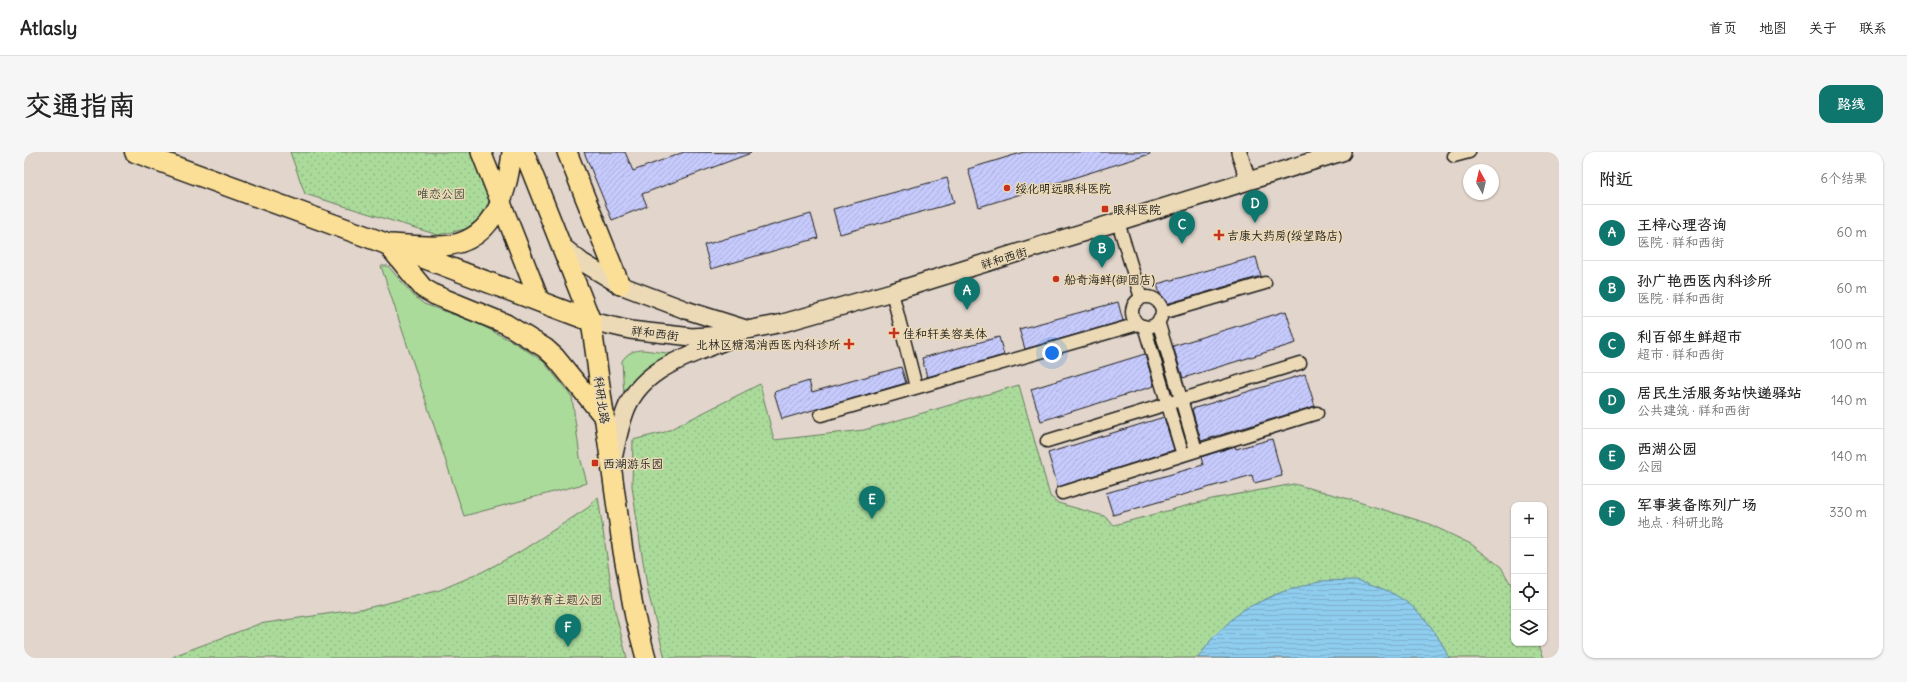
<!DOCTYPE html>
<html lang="zh">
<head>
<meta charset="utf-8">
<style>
	body { margin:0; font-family:Delius,"LXGW WenKai TC",sans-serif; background:#f6f6f6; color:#222 }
	.controls { position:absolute; right:12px; bottom:12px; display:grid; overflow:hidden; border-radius:8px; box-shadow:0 1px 3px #0004 }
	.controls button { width:36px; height:36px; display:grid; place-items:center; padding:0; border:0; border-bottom:1px solid #e0e0e0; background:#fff; color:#222; font:20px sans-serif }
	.compass { position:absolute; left:1439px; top:12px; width:36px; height:36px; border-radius:50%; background:#fff; box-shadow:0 1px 3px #0004; rotate:352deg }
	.you { position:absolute; left:1028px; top:201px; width:14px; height:14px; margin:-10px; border:3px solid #fff; border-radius:50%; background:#1a73e8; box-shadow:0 0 0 6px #1a73e833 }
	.badge { display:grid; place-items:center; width:26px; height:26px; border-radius:50%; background:#0f766e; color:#fff; font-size:13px; font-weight:700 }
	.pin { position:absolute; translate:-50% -33px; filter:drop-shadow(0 1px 2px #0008) }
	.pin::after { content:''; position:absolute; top:21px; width:14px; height:12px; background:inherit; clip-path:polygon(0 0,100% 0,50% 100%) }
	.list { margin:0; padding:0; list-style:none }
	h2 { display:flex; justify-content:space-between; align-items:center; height:52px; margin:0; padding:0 16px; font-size:17px }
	h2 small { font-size:13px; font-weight:400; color:#767676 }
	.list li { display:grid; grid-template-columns:26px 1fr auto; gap:12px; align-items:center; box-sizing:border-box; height:56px; padding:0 16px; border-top:1px solid #e0e0e0 }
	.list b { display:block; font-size:15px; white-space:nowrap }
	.list p { margin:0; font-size:13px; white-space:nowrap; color:#767676 }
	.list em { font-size:13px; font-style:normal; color:#767676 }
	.icon { flex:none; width:22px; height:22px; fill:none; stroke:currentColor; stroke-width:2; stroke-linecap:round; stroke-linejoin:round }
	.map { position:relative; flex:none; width:1535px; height:506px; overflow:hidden; border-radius:12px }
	header { display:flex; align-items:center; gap:24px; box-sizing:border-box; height:56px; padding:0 20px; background:#fff; border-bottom:1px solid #e0e0e0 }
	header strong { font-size:19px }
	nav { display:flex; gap:22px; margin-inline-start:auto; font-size:14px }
	.intro { display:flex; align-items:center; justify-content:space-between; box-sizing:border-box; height:96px; padding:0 24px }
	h1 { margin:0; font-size:28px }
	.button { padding:10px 18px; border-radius:12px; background:#0f766e; color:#fff; font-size:14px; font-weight:700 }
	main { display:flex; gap:24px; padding:0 24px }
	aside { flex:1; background:#fff; border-radius:12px; box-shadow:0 1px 3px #0004 }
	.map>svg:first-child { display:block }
	.grass { fill:#abdb9b; stroke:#647c5c }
	.park { fill:url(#park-dots); stroke:#647c5c }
	.water { fill:url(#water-rules); stroke:#61869b }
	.building { fill:url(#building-hatch); stroke:#1c1c1c }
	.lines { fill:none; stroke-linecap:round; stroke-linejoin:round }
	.minor-casing { stroke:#1c1c1c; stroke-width:15 }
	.tertiary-casing { stroke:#1c1c1c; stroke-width:18 }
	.secondary-casing { stroke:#1c1c1c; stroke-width:20 }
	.primary-casing { stroke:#1c1c1c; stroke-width:22 }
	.trunk-casing { stroke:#1c1c1c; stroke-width:23 }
	.minor { stroke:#ecdab7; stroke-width:12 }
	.tertiary { stroke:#ecdab7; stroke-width:15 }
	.secondary { stroke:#ecdab7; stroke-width:17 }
	.primary { stroke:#fbdf96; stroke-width:19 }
	.trunk { stroke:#fbdf96; stroke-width:20 }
	.poi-dot { fill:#c8321e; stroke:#ecdab7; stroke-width:1.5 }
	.labels { text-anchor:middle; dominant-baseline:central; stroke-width:3; stroke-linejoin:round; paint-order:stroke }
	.poi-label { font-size:12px; fill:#1c1c1c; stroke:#ecdab7; text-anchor:start }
	.park-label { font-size:12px; fill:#404c3c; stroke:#ecdab7 }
	.street-label { font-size:12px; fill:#1c1c1c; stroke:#ecdab7 }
</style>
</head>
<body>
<header>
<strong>Atlasly</strong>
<nav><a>首页</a><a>地图</a><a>关于</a><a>联系</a></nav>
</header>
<div class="intro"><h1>交通指南</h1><a class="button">路线</a></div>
<main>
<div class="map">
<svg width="1535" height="506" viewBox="0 0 1535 506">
	<defs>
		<pattern id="park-dots" width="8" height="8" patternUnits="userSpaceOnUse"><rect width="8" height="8" fill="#abdb9b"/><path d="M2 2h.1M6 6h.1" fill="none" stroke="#93bb85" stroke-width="1.8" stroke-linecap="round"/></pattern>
		<pattern id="water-rules" width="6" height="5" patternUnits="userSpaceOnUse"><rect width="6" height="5" fill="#8fcdef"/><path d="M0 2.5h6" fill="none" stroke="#7bafcc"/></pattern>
		<pattern id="building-hatch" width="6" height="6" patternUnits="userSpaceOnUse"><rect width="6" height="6" fill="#c6cafc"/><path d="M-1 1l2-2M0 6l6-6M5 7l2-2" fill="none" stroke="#aaadd7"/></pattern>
	</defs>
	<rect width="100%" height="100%" fill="#e1d5cc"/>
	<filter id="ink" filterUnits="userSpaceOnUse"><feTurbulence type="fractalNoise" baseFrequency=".025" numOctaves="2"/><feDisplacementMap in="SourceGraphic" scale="8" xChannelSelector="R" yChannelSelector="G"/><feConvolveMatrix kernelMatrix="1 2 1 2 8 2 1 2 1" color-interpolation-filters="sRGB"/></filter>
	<g filter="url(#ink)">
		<path class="grass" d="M357 114H364L390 144 400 152 453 171 491 191 519 209 548 245 556 305 563 331 440 364Z
			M619 198 651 202 620 219 600 243 598 209C603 201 610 198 619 198Z"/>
		<path class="park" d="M266 0H454L466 36 464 55 455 67 442 77 414 83 281 42Z
			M736 232 750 288 840 278 995 233 1026 344 1034 351 1080 364 1090 373 1188 347 1270 332 1318 345 1403 371 1447 392 1477 415 1490 438V491H1514L1520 506H641L624 440 617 397 608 334 609 288 641 280Z
			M574 345 591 459 603 506H148L152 503 235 472 343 456 416 438 458 420 494 401 565 355Z"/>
		<path class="water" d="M1333 428C1380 441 1404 461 1425 506H1174L1190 484 1218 458 1255 441 1295 429Z"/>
		<path class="building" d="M560 0H601L609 19 660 0 727 1 618 42 623 54 588 68Z
			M1000 0H1125L1126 2 955 55 944 17Z
			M923 26 930 51 816 82 809 57Z
			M787 62 794 86 687 117 680 93Z
			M1232 105 1237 124 1139 153 1133 132Z
			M1094 150 1099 169 1001 197 995 177Z
			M1262 159 1272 191 1159 226 1149 194Z
			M975 185 980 203 903 225 898 206Z
			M1121 202 1130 234 1017 269 1007 237Z
			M877 215 882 231 758 267 750 240 785 229 788 240Z
			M1281 222 1291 254 1177 289 1168 257Z
			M1140 265 1150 298 1034 335 1024 301Z
			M1248 287 1258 324 1230 331 1228 323 1089 363 1082 341 1179 313 1177 305 1211 294 1212 297Z"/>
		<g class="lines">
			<defs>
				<path id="minor" d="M1430 4 1445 0
					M1094 70 1117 146
					M868 140 892 235
					M1108 160a15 15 0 1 1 30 0a15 15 0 1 1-30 0Z
					M1138 161 1241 131
					M1134 169 1172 298
					M1120 174 1159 303
					M797 263 1114 172
					M1023 289 1276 211
					M1038 341 1293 261"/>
				<path id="tertiary" d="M1215 0 1224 29"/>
				<path id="secondary" d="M538 94 558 110 596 133 662 158 722 177
					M567 169 606 178 668 185 698 183 759 171 868 140 1318 0
					M588 311C592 294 595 276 601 260 617 215 666 204 706 187"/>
				<path id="primary" d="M457 0 516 150
					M500 0 567 169 599 399 611 465 622 506
					M543 0 596 133
					M363 92 399 136 411 143 482 172 521 196 531 205 580 265
					M369 92C388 93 408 96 427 93 472 85 484 39 488 0"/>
				<path id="trunk" d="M111 0 363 92 567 169"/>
			</defs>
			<use href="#minor" class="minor-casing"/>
			<use href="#tertiary" class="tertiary-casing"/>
			<use href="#secondary" class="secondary-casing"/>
			<use href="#primary" class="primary-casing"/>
			<use href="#trunk" class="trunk-casing"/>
			<use href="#minor" class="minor"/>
			<use href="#tertiary" class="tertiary"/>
			<use href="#secondary" class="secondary"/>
			<use href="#primary" class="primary"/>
			<use href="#trunk" class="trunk"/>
		</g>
	</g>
	<g class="poi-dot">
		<circle cx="983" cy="36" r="4"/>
		<rect x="1077" y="53" width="8" height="8" rx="2"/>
		<path d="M1193 77h4v4h4v4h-4v4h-4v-4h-4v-4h4z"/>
		<circle cx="1032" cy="127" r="4"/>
		<path d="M868 175h4v4h4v4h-4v4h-4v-4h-4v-4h4z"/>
		<path d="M823 186h4v4h4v4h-4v4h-4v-4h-4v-4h4z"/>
		<rect x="567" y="307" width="8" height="8" rx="2"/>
	</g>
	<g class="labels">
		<g class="poi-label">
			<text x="991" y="36">绥化明远眼科医院</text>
			<text x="1089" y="57">眼科医院</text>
			<text x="1203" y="83">吉康大药房(绥望路店)</text>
			<text x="1040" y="127">船奇海鲜(御园店)</text>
			<text x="879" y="181">佳和轩美容美体</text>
			<text x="816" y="192" text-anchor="end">北林区糖渴消西医内科诊所</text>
			<text x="579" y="311">西湖游乐园</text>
		</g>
		<g class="park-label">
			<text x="417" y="41">唯恋公园</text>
			<text x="530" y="447">国防教育主题公园</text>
		</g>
		<g class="street-label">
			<text transform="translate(980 106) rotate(-17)">祥和西街</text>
			<text transform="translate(631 181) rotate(7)">祥和西街</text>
			<text transform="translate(578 248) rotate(82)">科研北路</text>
		</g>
	</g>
</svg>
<div class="controls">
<button>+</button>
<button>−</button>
<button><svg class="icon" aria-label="locate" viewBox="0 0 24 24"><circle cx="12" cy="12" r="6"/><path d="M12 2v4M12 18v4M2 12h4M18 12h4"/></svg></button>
<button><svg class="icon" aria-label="layers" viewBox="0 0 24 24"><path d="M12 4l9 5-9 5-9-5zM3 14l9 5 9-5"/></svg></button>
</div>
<svg class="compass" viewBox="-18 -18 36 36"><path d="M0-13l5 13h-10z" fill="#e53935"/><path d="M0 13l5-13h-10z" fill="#767676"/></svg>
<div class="you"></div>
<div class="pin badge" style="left:943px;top:158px">A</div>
<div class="pin badge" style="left:1078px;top:116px">B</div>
<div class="pin badge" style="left:1158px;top:92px">C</div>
<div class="pin badge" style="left:1231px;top:71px">D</div>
<div class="pin badge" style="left:848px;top:367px">E</div>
<div class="pin badge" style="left:544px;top:495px">F</div>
</div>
<aside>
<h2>附近<small>6个结果</small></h2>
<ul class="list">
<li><span class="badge">A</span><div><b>王梓心理咨询</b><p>医院 · 祥和西街</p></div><em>60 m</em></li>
<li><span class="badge">B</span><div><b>孙广艳西医内科诊所</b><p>医院 · 祥和西街</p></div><em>60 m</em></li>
<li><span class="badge">C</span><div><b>利百邻生鲜超市</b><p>超市 · 祥和西街</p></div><em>100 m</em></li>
<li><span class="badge">D</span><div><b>居民生活服务站快递驿站</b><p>公共建筑 · 祥和西街</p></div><em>140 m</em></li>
<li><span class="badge">E</span><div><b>西湖公园</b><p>公园</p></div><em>140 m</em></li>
<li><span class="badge">F</span><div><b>军事装备陈列广场</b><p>地点 · 科研北路</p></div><em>330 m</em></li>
</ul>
</aside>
</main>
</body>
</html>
